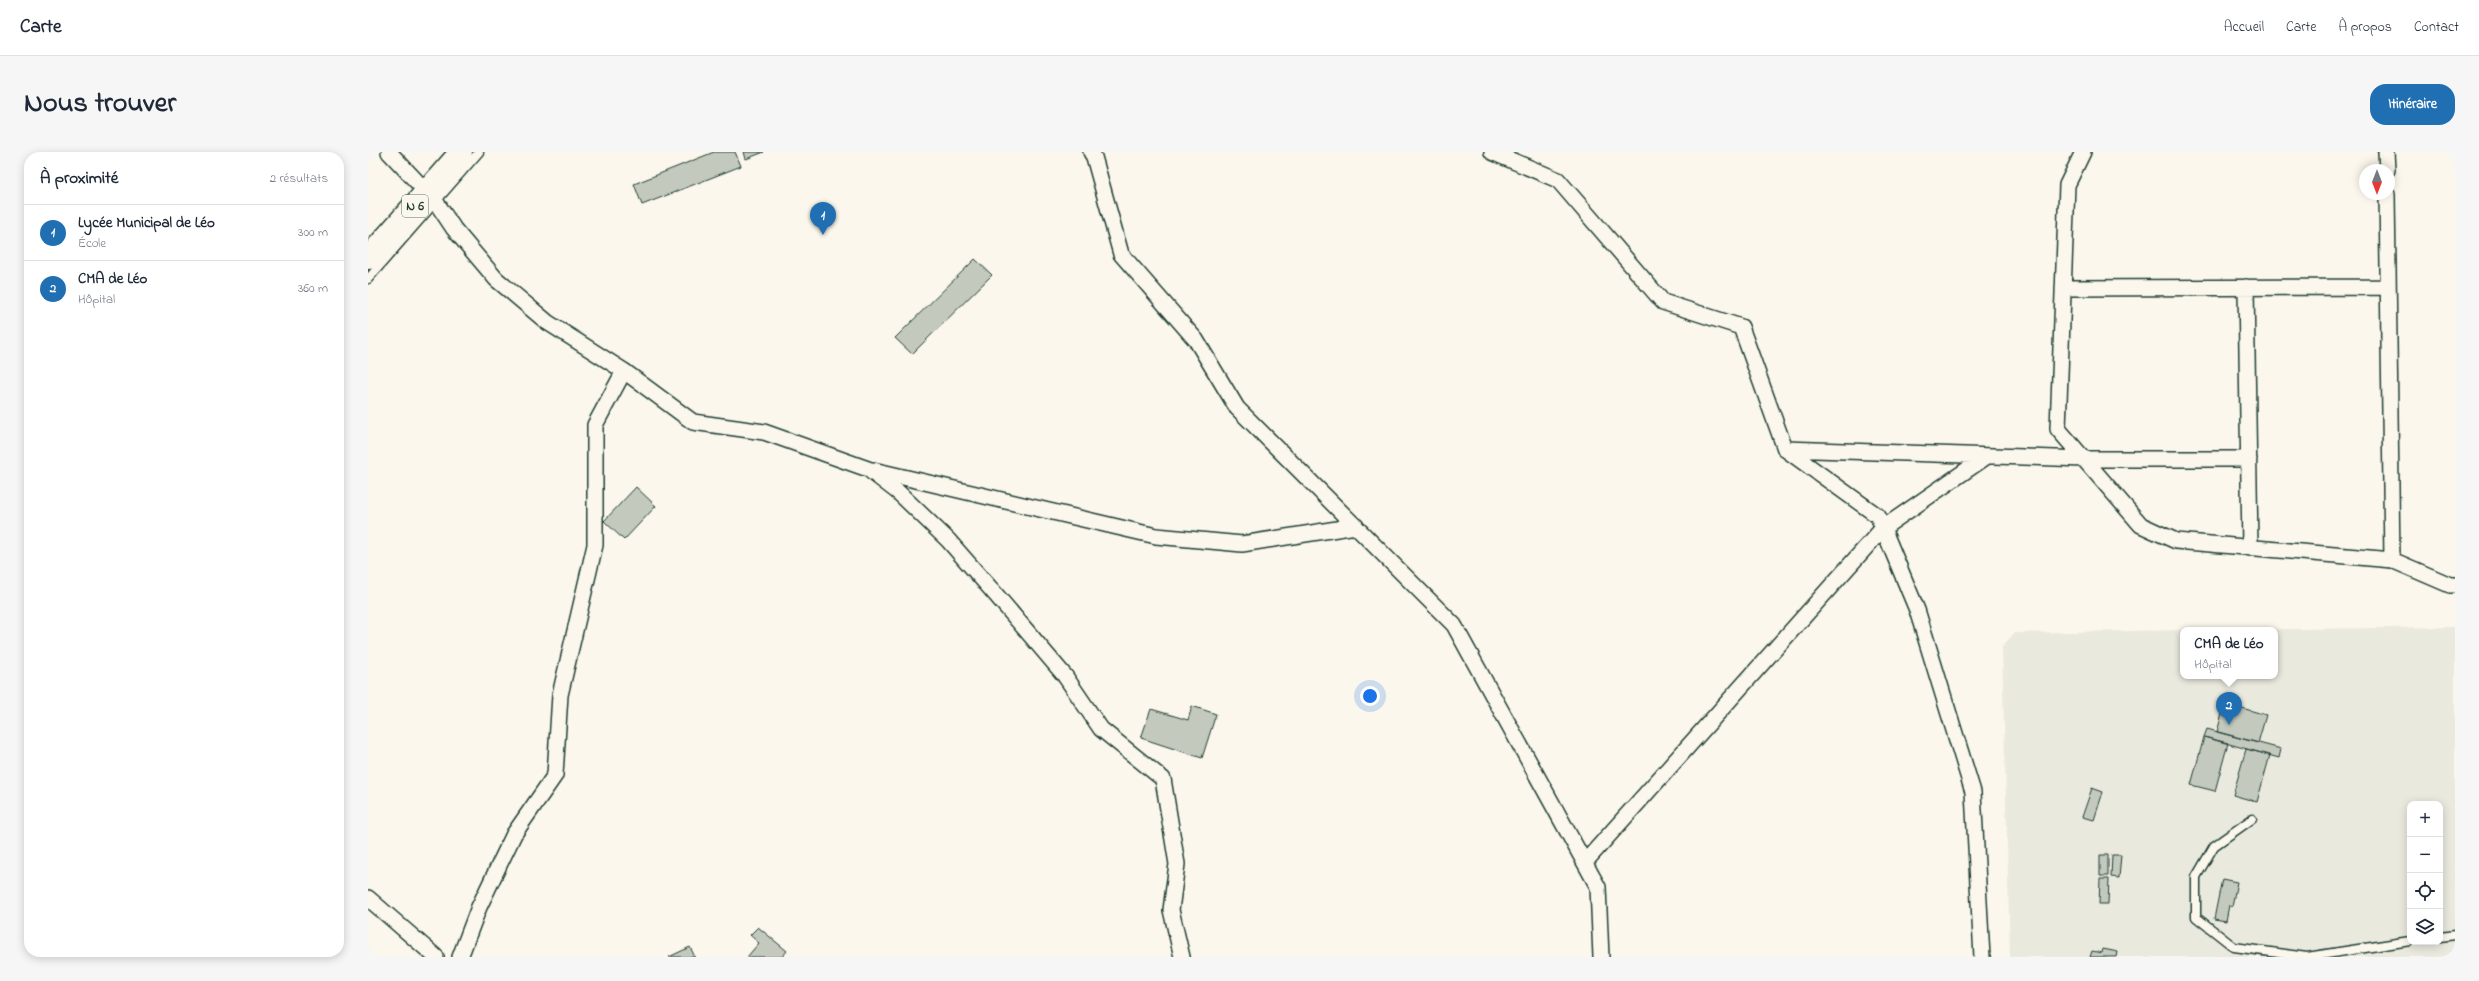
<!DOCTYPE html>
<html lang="fr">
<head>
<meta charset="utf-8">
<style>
	body { margin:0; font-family:"Indie Flower",sans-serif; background:#f6f6f7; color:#1f2937 }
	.controls { position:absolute; right:12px; bottom:12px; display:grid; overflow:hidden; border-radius:8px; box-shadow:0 2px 10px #0003 }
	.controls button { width:36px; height:36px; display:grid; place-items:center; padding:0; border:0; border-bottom:1px solid #e0e1e3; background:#fff; color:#1f2937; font:20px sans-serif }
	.compass { position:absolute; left:1991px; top:12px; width:36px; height:36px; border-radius:50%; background:#fff; box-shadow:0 2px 10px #0003; rotate:180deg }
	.you { position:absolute; left:1002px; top:544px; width:14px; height:14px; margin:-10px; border:3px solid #fff; border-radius:50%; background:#1a73e8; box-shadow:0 0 0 6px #1a73e833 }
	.badge { display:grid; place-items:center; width:26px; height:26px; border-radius:50%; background:#1f6fb2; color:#fff; font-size:13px; font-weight:700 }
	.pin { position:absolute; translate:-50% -33px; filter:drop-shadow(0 1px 2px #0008) }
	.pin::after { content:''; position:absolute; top:21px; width:14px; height:12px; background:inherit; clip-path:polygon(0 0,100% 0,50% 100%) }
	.popup { position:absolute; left:1812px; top:475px; width:98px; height:52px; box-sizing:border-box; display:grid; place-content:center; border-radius:8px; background:#fff; filter:drop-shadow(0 1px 3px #0005); font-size:13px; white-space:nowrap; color:#747a83 }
	.popup b { font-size:15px; color:#1f2937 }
	.popup::after { content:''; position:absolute; left:50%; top:100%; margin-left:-8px; border:8px solid transparent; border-top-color:#fff }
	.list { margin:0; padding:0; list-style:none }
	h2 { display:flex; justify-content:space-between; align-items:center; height:52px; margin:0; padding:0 16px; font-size:17px }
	h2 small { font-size:13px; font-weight:400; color:#747a83 }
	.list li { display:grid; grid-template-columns:26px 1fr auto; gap:12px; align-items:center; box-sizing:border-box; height:56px; padding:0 16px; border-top:1px solid #e0e1e3 }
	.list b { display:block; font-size:15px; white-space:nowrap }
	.list p { margin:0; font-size:13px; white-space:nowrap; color:#747a83 }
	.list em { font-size:13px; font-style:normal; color:#747a83 }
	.icon { flex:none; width:22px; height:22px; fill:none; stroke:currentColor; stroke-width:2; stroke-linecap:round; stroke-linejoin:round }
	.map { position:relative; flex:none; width:2087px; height:805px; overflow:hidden; border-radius:16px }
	header { display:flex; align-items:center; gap:24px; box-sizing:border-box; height:56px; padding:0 20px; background:#fff; border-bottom:1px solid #e0e1e3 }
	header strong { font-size:19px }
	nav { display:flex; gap:22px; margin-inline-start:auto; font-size:14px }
	.intro { display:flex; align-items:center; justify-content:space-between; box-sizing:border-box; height:96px; padding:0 24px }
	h1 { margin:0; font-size:28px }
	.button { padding:10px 18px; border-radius:16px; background:#1f6fb2; color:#fff; font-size:14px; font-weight:700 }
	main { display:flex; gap:24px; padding:0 24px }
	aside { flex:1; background:#fff; border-radius:16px; box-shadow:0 2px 10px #0003 }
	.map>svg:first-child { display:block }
	.built { fill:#eae9de; fill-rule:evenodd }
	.building { fill:#c4c9be; stroke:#1f3d34 }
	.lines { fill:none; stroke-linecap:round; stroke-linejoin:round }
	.service-casing { stroke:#1f3d34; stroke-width:11 }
	.minor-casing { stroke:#1f3d34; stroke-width:18 }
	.primary-casing { stroke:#1f3d34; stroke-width:25 }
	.service { stroke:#fbf7ec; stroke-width:8 }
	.minor { stroke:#fbf7ec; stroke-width:15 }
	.primary { stroke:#fbf7ec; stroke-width:22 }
	.labels { text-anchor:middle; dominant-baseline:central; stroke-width:3.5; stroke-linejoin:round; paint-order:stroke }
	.shield { fill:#fbf7ec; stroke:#61756b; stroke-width:1 }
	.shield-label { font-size:13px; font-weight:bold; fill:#1f3d34 }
</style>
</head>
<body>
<header>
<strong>Carte</strong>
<nav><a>Accueil</a><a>Carte</a><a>À propos</a><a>Contact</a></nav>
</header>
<div class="intro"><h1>Nous trouver</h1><a class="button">Itinéraire</a></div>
<main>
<aside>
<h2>À proximité<small>2 résultats</small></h2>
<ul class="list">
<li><span class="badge">1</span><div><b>Lycée Municipal de Léo</b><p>École</p></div><em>300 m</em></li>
<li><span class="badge">2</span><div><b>CMA de Léo</b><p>Hôpital</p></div><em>360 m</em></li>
</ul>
</aside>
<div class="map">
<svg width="2087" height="805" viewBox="0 0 2087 805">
	<rect width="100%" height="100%" fill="#fbf7ec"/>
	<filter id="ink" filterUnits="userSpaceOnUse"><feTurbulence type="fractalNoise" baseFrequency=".025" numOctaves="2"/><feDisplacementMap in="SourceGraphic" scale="8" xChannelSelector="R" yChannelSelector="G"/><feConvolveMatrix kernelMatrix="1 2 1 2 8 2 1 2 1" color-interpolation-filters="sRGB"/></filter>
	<g filter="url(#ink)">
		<path class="built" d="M2087 475V805H1642L1634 495 1646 481 1815 478V524H1907V478H1851ZM2042 652H2072V790H2042Z"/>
		<path class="building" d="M346 0H367L373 14 274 53 266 32Z
			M376 0H396L378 7Z
			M607 107 624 123 544 202 527 186Z
			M268 335 288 354 256 388 236 369Z
			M1857 551 1898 563 1890 591 1849 580Z
			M824 554 848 562 834 606 773 586 783 557 820 568Z
			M1839 577 1913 597 1911 606 1836 585Z
			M1836 585 1860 591 1847 639 1823 633Z
			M1878 597 1902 603 1889 650 1865 643Z
			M1724 636 1735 640 1726 668 1714 665Z
			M1732 703H1740V724H1732Z
			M1744 703H1753L1751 726 1743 725Z
			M1732 727H1741L1740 752H1731Z
			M1854 727 1869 730 1864 754 1861 753 1858 769 1846 767Z
			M390 775 419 799 414 805H379L391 791 382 783Z
			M322 795 327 805H301Z
			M1735 797 1750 800 1749 805H1722L1724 799 1734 801Z"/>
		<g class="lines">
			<defs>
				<path id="service" d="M0 127 111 0
					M1884 667 1846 694 1828 725V765L1866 795 1939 805 2042 789
					M2072 785 2087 783"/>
				<path id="minor" d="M21 0 68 50 86 77 128 127 179 170 256 219 325 270 396 280 500 317 531 341 580 388 629 444 697 524 733 577 795 627 809 712 803 758 814 805
					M723 0 726 5 753 102 828 188 869 256 1086 473 1230 735 1233 805
					M1124 0 1190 28 1295 150 1373 175 1417 297 1716 307H1881
					M1715 0 1699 33 1690 277 1773 373 1808 389 2024 408 2082 433H2087
					M2018 0 2019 18
					M2019 42 2024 408
					M1878 135 1882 396
					M1695 136 2020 135
					M1417 297 1510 364 1549 458 1605 640 1614 805
					M505 318 788 384 874 392 988 374
					M1217 710 1515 376 1619 304
					M0 746 68 805
					M92 805 111 755 146 682 187 623 192 543 227 393V273L256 219"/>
				<path id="primary" d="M0 106 93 0"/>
			</defs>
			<use href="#service" class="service-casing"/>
			<use href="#minor" class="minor-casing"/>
			<use href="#primary" class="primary-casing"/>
			<use href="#service" class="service"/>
			<use href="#minor" class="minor"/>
			<use href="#primary" class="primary"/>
		</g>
	</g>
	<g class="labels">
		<rect class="shield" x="34" y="43" width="26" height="22" rx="3"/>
		<g class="shield-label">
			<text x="47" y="54">N 6</text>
		</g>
	</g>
</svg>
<div class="controls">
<button>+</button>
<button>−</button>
<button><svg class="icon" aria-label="locate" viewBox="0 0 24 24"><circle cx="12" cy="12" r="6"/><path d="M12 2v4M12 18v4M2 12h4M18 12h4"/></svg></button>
<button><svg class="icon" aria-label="layers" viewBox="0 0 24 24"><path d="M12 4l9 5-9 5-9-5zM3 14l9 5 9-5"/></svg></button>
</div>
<svg class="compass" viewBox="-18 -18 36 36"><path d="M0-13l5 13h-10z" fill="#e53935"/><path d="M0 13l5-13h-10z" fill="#747a83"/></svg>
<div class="you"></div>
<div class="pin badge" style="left:455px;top:83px">1</div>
<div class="pin badge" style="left:1861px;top:573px">2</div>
<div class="popup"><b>CMA de Léo</b>Hôpital</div>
</div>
</main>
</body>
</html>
